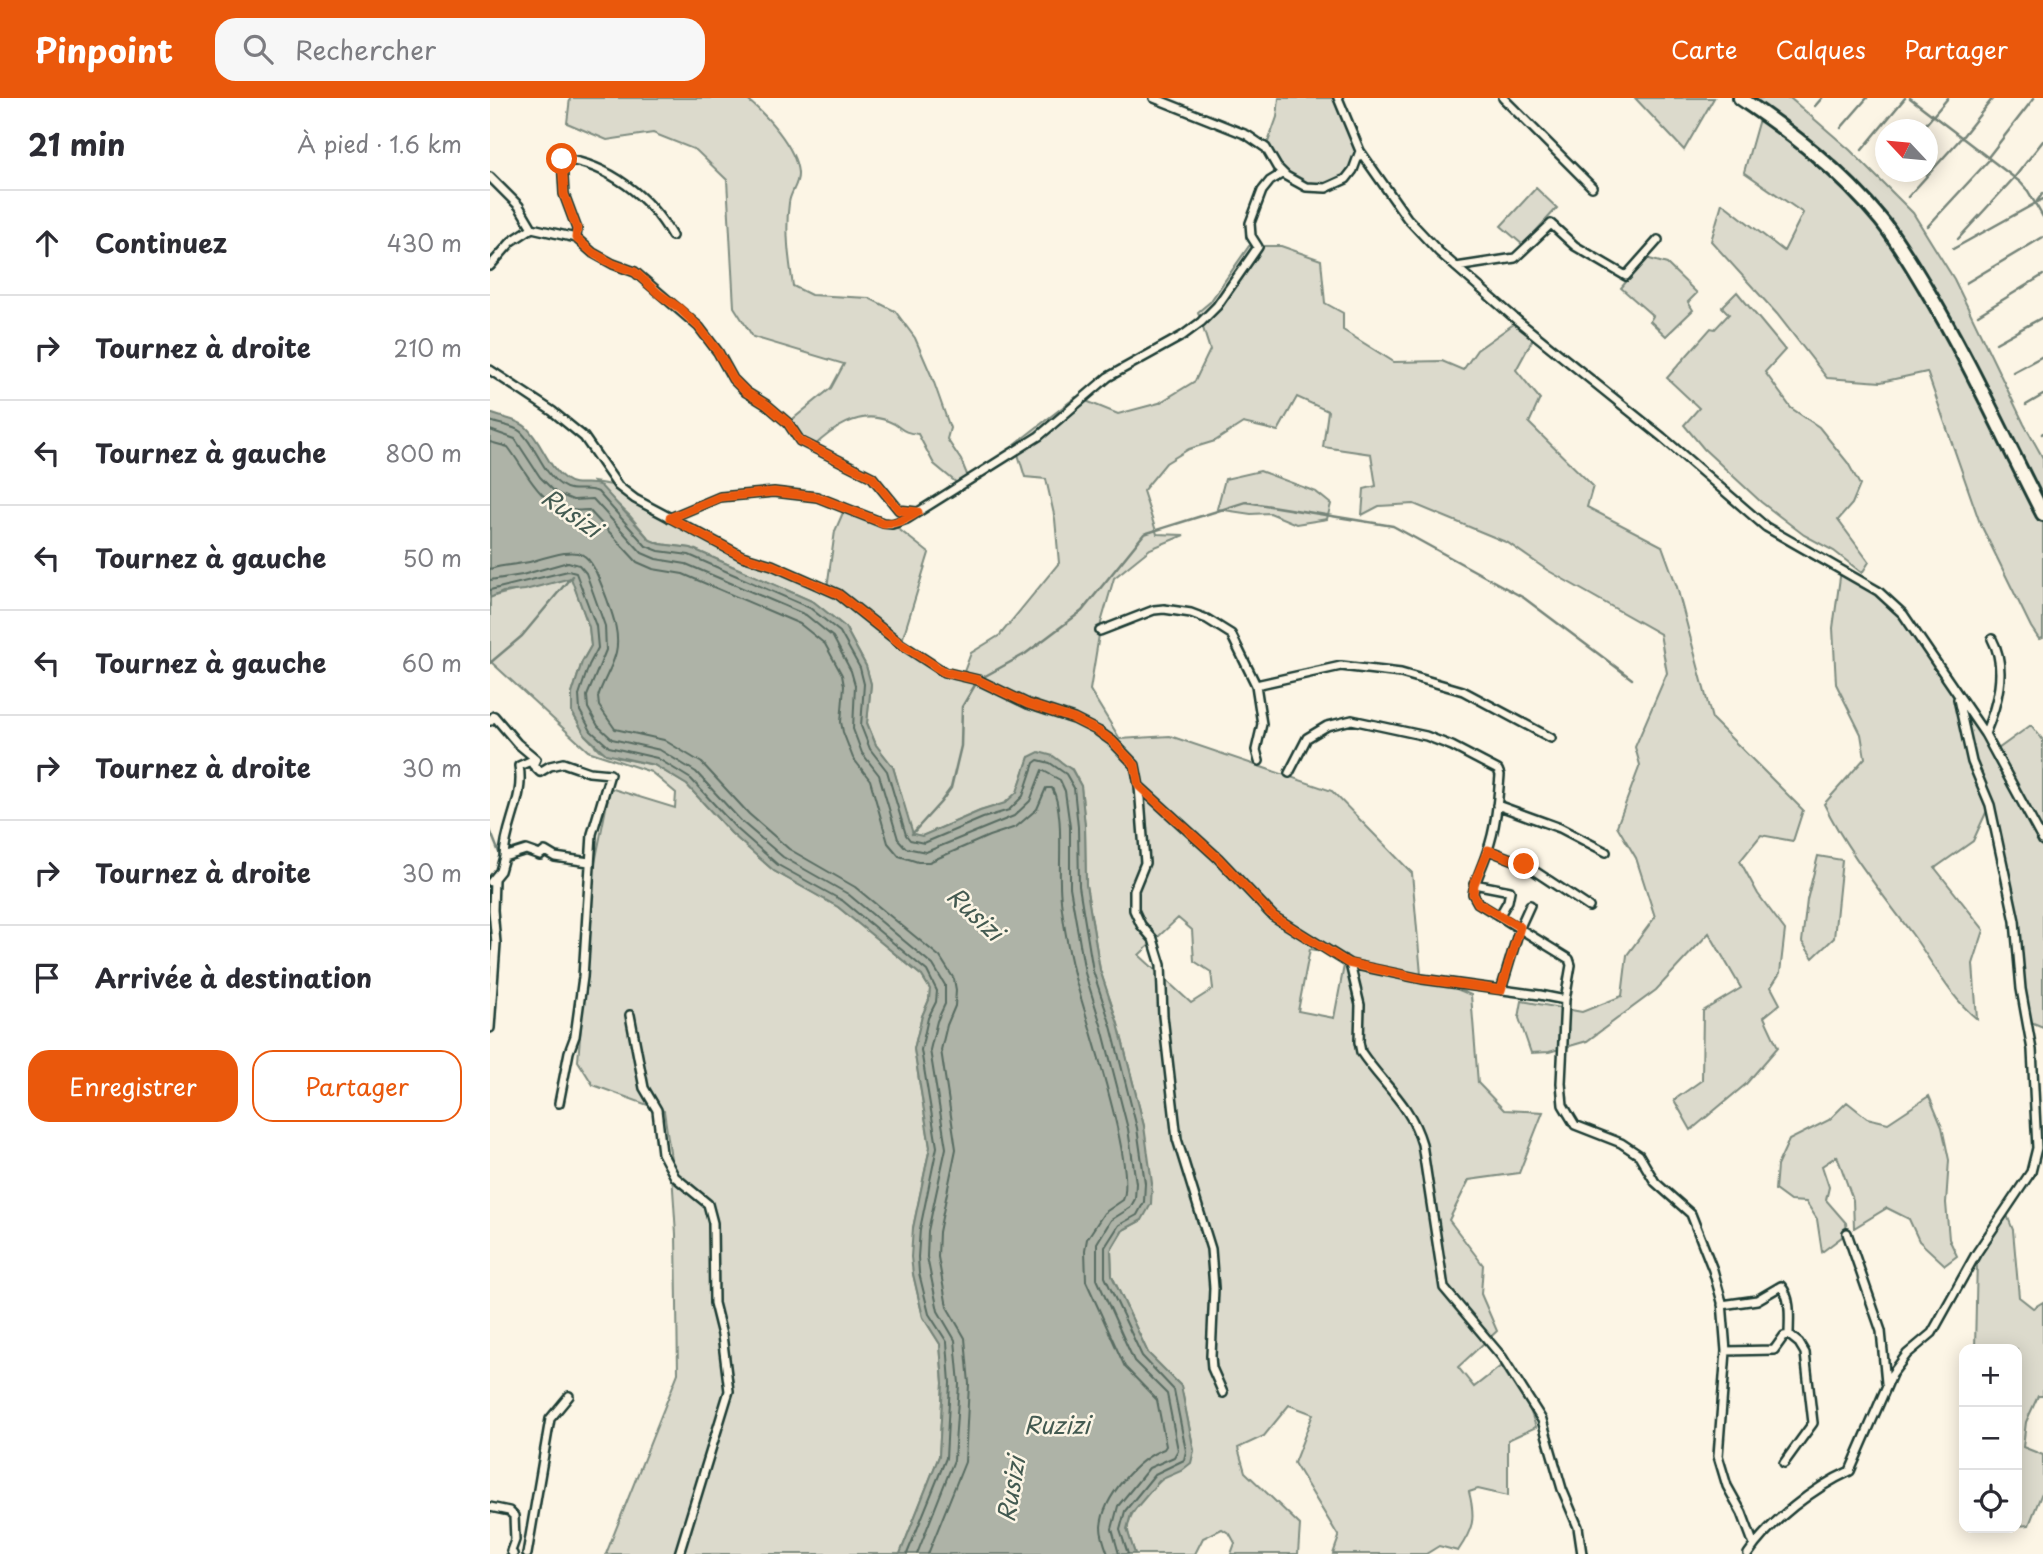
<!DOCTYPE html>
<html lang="fr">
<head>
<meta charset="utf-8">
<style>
	body { margin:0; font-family:"Playpen Sans",sans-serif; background:#f7f7f7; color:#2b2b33 }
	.controls { position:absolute; right:21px; bottom:21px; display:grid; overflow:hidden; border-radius:14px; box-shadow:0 4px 18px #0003 }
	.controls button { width:63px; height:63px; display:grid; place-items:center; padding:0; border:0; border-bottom:2px solid #e1e1e2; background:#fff; color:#2b2b33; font:35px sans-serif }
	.compass { position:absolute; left:1385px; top:21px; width:63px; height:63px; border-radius:50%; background:#fff; box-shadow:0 4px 18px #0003; rotate:296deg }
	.stop { position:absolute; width:21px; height:21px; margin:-16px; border:5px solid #ea580c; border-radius:50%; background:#fff }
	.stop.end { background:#ea580c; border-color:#fff; box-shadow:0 2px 7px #0008 }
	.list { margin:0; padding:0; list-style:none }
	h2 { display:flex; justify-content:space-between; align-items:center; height:91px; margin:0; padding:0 28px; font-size:30px }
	h2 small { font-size:23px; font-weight:400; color:#7c7c81 }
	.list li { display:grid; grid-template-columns:46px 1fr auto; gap:21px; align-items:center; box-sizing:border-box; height:105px; padding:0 28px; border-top:2px solid #e1e1e2 }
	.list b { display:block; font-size:26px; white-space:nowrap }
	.list em { font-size:23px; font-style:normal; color:#7c7c81 }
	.actions { display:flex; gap:14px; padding:21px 28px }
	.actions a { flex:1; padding:16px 0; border:2px solid #ea580c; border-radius:21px; text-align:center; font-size:24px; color:#ea580c }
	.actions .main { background:#ea580c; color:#fff }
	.icon { flex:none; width:38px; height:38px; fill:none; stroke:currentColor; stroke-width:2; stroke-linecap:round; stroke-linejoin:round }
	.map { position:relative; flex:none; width:1553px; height:1456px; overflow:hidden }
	header { display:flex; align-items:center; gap:42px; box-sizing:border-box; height:98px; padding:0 35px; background:#ea580c; color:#fff }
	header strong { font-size:33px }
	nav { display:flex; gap:38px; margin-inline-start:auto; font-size:24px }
	.search { width:490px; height:63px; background:#f7f7f7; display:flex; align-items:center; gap:18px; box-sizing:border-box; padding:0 24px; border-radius:21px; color:#7c7c81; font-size:26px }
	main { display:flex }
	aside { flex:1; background:#fff }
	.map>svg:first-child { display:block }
	.green { fill:#dcdacc; stroke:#7e8c80; stroke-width:2; fill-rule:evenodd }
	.water { fill:#aeb3a7; stroke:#758479; stroke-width:2 }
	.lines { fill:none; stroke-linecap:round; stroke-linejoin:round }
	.shore { stroke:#586c62; stroke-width:2 }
	.stream { stroke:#758479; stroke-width:2.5 }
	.minor-casing { stroke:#1f3d34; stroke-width:12 }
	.trunk-casing { stroke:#1f3d34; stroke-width:18 }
	.minor { stroke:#fcf5e5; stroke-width:7 }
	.trunk { stroke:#fcf5e5; stroke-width:12 }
	.route { stroke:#ea580c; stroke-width:9 }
	.labels { text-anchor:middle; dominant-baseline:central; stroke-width:5; stroke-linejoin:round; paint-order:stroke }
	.water-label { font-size:24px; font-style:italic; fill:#435a51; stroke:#fcf5e5 }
</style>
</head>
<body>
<header>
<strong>Pinpoint</strong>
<div class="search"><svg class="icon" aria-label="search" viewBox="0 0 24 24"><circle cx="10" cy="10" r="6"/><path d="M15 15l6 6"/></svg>Rechercher</div>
<nav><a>Carte</a><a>Calques</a><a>Partager</a></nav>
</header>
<main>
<aside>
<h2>21 min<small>À pied · 1.6 km</small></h2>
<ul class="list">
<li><svg class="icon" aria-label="ahead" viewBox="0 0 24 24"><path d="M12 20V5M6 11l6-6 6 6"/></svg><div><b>Continuez</b></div><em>430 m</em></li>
<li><svg class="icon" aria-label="right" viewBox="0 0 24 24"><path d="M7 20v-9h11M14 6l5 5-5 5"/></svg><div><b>Tournez à droite</b></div><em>210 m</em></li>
<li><svg class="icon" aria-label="left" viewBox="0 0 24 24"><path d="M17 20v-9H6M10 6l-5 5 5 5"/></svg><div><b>Tournez à gauche</b></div><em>800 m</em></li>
<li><svg class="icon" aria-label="left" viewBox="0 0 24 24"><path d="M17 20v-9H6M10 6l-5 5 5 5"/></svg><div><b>Tournez à gauche</b></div><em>50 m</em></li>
<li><svg class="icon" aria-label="left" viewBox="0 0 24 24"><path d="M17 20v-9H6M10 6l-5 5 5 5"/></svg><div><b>Tournez à gauche</b></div><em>60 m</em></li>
<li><svg class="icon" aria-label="right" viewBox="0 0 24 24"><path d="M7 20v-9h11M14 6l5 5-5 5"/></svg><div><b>Tournez à droite</b></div><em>30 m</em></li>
<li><svg class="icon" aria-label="right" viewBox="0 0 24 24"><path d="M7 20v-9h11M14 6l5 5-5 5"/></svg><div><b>Tournez à droite</b></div><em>30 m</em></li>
<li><svg class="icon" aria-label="arrive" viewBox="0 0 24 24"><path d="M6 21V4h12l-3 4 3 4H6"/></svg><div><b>Arrivée à destination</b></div></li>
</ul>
<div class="actions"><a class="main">Enregistrer</a><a>Partager</a></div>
</aside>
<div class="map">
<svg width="1553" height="1456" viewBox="0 0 1553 1456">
	<rect width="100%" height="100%" fill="#fcf5e5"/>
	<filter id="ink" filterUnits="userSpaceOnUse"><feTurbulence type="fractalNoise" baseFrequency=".0143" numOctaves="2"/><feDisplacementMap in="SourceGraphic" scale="14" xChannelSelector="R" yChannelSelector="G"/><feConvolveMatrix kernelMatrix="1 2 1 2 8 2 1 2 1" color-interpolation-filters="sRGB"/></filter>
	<g filter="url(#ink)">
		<path class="green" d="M80 0H255C275 15 306 49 308 75 309 87 300 94 299 105 295 133 299 161 303 188L321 197 379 200 405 213 425 240 442 279 460 330 457 341 471 362 478 379 468 386 444 366 428 336C410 335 412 328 398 323 369 311 342 331 322 350L310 343 298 325 341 290 354 266 263 239 244 209 237 82 206 52 163 35 117 42 77 25Z
			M789 0H848L870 53 856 81 825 91 796 78 776 50 787 19Z
			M1145 0H1224L1194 52Z
			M1250 0H1300L1360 52 1423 115 1464 181 1534 326 1553 360V540L1549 541 1541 529 1490 425 1437 274 1391 284 1337 280 1287 216 1221 143 1232 105 1294 153 1313 115 1254 74 1271 14Z
			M1046 90 1067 110 1033 147 1011 128Z
			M759 148H791L831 162 835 205 853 215V232L904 264 952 263 973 272 987 252 1028 223 1045 237 1026 272 1050 301 1039 325 1103 388 1097 409 1172 448 1187 489 1222 621 1313 712 1303 743 1271 737 1250 763 1268 796 1295 832 1290 875 1281 889 1290 906 1274 919 1288 949 1256 986 1201 1032 1184 1002 1212 982 1213 913 1251 890 1219 835 1166 892 1097 943 1059 954 1041 955 1029 920 1032 903 1092 914 1132 898 1137 857 1165 819 1146 760 1127 728 1150 667 1145 649 1177 575 1170 536 1057 472 1018 445 924 406 889 408 872 417 874 391 886 388 881 356 833 349 838 313 807 299 788 333 753 325 725 343 699 351 676 365 653 393 667 436 694 437 660 451 624 480 611 525 600 592 630 641 680 638 842 693 922 775 931 876 981 897 988 985 1014 1012 1053 1014 1029 1075 979 1082 959 1122 993 1167 991 1196 1007 1233 968 1269 984 1289 1011 1268 1040 1312 1046 1329 1018 1342V1398L988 1391 979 1394C986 1421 983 1431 968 1453L949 1448 936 1456H843L849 1439 804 1365 823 1316 799 1307 774 1338 748 1350 755 1374 810 1427 808 1456H741L745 1445 740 1436 732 1431 713 1440 705 1456H645C643 1448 637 1437 638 1429 640 1404 686 1370 704 1353L691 1288 658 1255 622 1178 621 1152 633 1132 652 1122 654 1028 628 926 610 872 596 787 595 728 591 688 582 671 539 659 527 695 515 706 490 713 432 738 422 736 403 669 386 647 377 625 381 586 376 568 355 529 324 504 201 450 170 446 160 442 140 418 104 384 128 388 252 458 337 490 345 433 355 410 402 426 439 455 411 546 446 569 472 579 481 555 510 537 569 465 565 421 556 381 535 379 525 346 586 299 628 316 669 305 705 283 720 252 708 214 720 204ZM688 820 702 832 704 863 721 874 723 891 701 905 649 857ZM820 851 856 857 844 920 808 913Z
			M1156 160 1177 166 1207 195 1198 204 1203 212 1176 238 1160 223 1163 218 1131 190Z
			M1247 194 1295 252 1275 274 1301 310 1329 329 1358 365 1370 387 1362 406 1348 422 1379 464 1372 475 1344 453 1314 437 1271 404 1214 351 1194 327 1209 310 1177 280 1221 230 1225 231 1239 216 1232 209Z
			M770 373 826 394 841 406 837 421 806 426 780 415 761 416 727 411 735 381Z
			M1351 472 1399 502 1505 653 1541 627 1553 642V929L1536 922 1525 823 1499 708 1483 743 1445 770 1494 832 1483 866 1487 921C1459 898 1443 865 1422 836 1391 794 1357 753 1334 706L1375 660 1371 636 1346 586 1343 530Z
			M81 479 99 529 101 548 92 564 82 596V614L95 637 109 652 130 660 164 667 197 687 241 735 284 773 348 809 432 878 440 891 439 902 432 918 424 951 440 1049 423 1130V1176L433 1219 450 1246 453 1285 449 1358 410 1456H116L188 1275 186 1136 181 1061 174 1013 103 987 88 963 104 770 120 690 185 710 186 695 161 674 98 653 0 563V499Z
			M1328 758 1352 762 1344 840 1323 860 1312 844 1317 802Z
			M1439 998 1452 1029 1459 1062 1456 1105 1459 1141 1467 1158 1455 1167 1429 1143 1419 1121 1397 1110 1364 1130 1363 1102 1347 1058 1332 1068 1339 1089 1336 1102 1356 1125 1357 1135 1332 1154 1327 1121 1316 1104 1300 1103 1285 1092 1287 1068 1299 1042 1339 1022 1357 1004 1377 1020 1398 1025Z
			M1517 1117 1523 1132 1529 1199 1543 1210 1553 1204V1298H1548L1536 1324 1533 1349 1553 1357V1392L1539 1427 1527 1428V1251H1485L1487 1159Z"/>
		<path class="water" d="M0 315C11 320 27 321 36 329 52 344 57 368 75 381 87 390 99 382 111 388L160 442 170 446 201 450 324 504 355 529 376 568 381 586 377 625 386 647 403 669 423 736 432 738 490 713 515 705 527 694 539 659 549 654 563 658 582 672 591 688 595 728 596 787 610 872 628 926 654 1028 662 1085 661 1106 652 1122 633 1132 621 1152 622 1178 658 1255 691 1288 704 1353 701 1365 691 1373 670 1382 641 1416 637 1431 645 1456H410L449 1358 453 1285 450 1246 433 1219 423 1176 421 1159 423 1130 440 1049 424 951 432 918 439 902 440 891 432 878 348 809 284 773 241 735 197 687 164 667 116 656 95 637 82 614V596L92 564 101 548 99 529 81 480 35 492 13 494 0 500Z"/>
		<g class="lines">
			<path class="shore" d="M0 323C9 327 23 327 31 334 47 350 52 374 71 387 83 396 96 388 108 394L156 448 169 453 199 457 320 510 350 534 370 570 374 586 371 628 380 651 397 673 416 737 420 742 434 745 493 720 519 712 533 698 544 665 548 662 560 665 576 676 584 690 588 729 589 788 603 873 621 928 647 1030 655 1085 654 1104 647 1117 629 1127 615 1149V1179L652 1258 684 1292 696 1353 694 1362 665 1376 635 1413 630 1432 638 1456
				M0 332 25 341 50 379 66 395 83 402 103 401 152 455 166 461 196 466 316 517 343 539 361 573 365 587 363 631 372 655 389 677 408 741 416 750 436 754 524 718 540 703 552 672 570 682 575 693 580 729V789L595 875 612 930 638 1031 646 1085 645 1101 640 1110 621 1122 607 1145V1181L644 1263 677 1296 688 1352 684 1359 659 1370 628 1408 622 1431 629 1456
				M0 344 18 349C36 372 49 408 82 412 87 413 93 412 99 412L147 464 163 471 193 476 310 526 335 546 352 577 354 588 351 624 353 634 363 660 380 682 398 745 409 758 428 764H439L499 738 526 729 547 711 556 690H562C574 712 569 760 570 785 570 810 579 856 585 880 596 920 647 1071 633 1102L614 1115 597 1141 595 1152 596 1183 635 1269 667 1302 676 1348 674 1351C647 1361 613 1399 611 1429 611 1438 615 1448 618 1456
				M0 471C14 466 29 467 43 463 97 447 97 450 117 501 123 518 130 536 126 554 123 569 112 584 108 599L109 608 125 631 174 642 212 665 259 716 299 751 365 789 450 859 464 881 466 892 465 908 457 927 451 952 466 1051 449 1134 448 1159 457 1209 475 1240 479 1286 475 1364 438 1456
				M0 482 32 477 78 464 89 467 96 475 115 528 116 552 97 598 98 610 108 628 122 641 170 652 206 674 252 724 293 759 358 796 443 867 455 887V906L447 923 440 952 456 1050 438 1133 437 1159 448 1213 465 1242 469 1286 464 1362 427 1456
				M0 492 78 473 86 475 106 528 108 550 99 567 89 597 90 613 101 633 119 649 167 660 201 681 246 730 288 767 353 803 437 873 447 893 446 904 438 920 431 952 447 1049 430 1131 428 1159 429 1175 439 1216 457 1244 460 1285 456 1360 417 1456"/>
			<path class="stream" d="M1420 0 1530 84 1538 93 1553 119
				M1325 8 1332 0
				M1351 30 1377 0
				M1431 32 1458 0
				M1372 52 1415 0
				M1499 58 1544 0
				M1394 71 1395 70
				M1418 99 1472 39 1503 0
				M1547 103 1553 95
				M1438 128 1500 61
				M1468 141 1524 80 1553 43
				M1463 151 1553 101
				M1476 185 1553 139
				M1488 217 1553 177
				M1506 245 1553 219
				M1523 274 1553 258
				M1536 307 1553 297
				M1552 336 1553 335
				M0 565 32 538 82 478
				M0 732 10 757 6 775
				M422 736 450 705 461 690 471 648 472 609 488 582 535 556 592 513 654 436 756 404 903 428 1034 500 1142 581"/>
			<defs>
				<path id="minor" d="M664 0 757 37 776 50 787 69 796 78 816 89 836 90 856 81 863 72 870 53
					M848 0 870 53 917 120 949 154 1028 223 1172 339 1276 429 1388 493 1413 516 1495 636 1553 743
					M1013 0 1102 89
					M0 79 29 108 42 130
					M86 140 87 131 74 96 72 61C118 66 160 99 182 138
					M0 168 22 143 42 130 86 140 103 155 123 166 145 174 209 229 228 254 243 281 256 294 277 307 298 325 310 343 382 379 409 412 427 414
					M966 169 1025 160 1061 126 1085 148 1136 178 1168 142
					M0 272 62 313 94 339 128 388 145 401 252 458 282 467 348 496 411 546 454 574 488 582 538 606 584 621 608 633 622 643 645 667 649 688 728 760 783 818 860 866 870 907 869 944 871 954C893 987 920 1005 932 1046L954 1190 1012 1259 1052 1322 1072 1391 1088 1429 1092 1456
					M180 420 230 399 284 394 327 399 393 425 402 426 417 421 549 338 618 279 692 238 711 224 727 208 768 149 761 138 760 125 772 93 780 83 793 75
					M610 533 664 512 674 511 701 515 717 521 741 536 766 587 772 626 766 652 769 663
					M766 587 851 568 911 575 973 593 1061 640
					M0 623 4 618 27 645 46 661 43 667 50 674 60 668 73 665 99 674 120 676 102 736 93 879 85 938 79 954 69 1005
					M1495 636C1507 607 1518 571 1502 541
					M799 675 817 640 837 628 862 622 936 638 962 648 1008 672 1010 677C1008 702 1006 730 997 754 993 768 985 781 983 796L988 805 1079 861 1081 867 1075 902
					M649 688 655 765 644 792V812L651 827 663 841 671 867 673 918 687 1041 721 1151 724 1190 721 1258 722 1270 733 1295
					M1007 707 1070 730 1116 754
					M998 752 1034 766 1099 809
					M14 759C15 726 35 701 29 668L45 661
					M1 784 10 773 14 759 36 752 50 757 55 753 65 759 99 764
					M984 786 1020 793 1018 803 1010 817
					M860 866 932 881 1050 897 1075 902 1071 985 1073 1007 1085 1027 1131 1045 1149 1057 1165 1084 1201 1116 1223 1172 1232 1204 1236 1253 1228 1358 1237 1388 1252 1415 1264 1447
					M1011 892 1030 829 1040 807
					M140 917 154 990 167 1012 172 1055 185 1079 218 1106 223 1125 224 1205 232 1237 239 1293 189 1456
					M0 930 6 845 3 812 4 782
					M1357 1135 1391 1233 1396 1285
					M1232 1207 1267 1202 1291 1188C1302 1201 1299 1221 1299 1237
					M1236 1253 1284 1252 1294 1238 1299 1237 1309 1245 1315 1255 1323 1325 1294 1365
					M0 1409 19 1413 24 1418 25 1442 21 1453 23 1456
					M37 1456 60 1321 79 1298
					M1258 1456C1280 1423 1325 1389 1360 1373L1402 1276 1417 1256 1442 1235 1486 1156 1541 1074 1547 1050 1542 952 1531 891 1525 823 1500 707 1482 664 1468 601"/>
				<path id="trunk" d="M1250 0C1302 35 1351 73 1391 122 1408 143 1421 166 1435 189 1479 262 1514 340 1553 416"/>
			</defs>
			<use href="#minor" class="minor-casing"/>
			<use href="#trunk" class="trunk-casing"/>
			<use href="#minor" class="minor"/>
			<use href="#trunk" class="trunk"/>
		</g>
	</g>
	<g class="lines" filter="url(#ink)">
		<path class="route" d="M72 61 74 96 87 131 86 140 103 155 123 166 145 174 169 196 189 210 209 229 228 254 243 281 256 294 277 307 298 325 310 343 382 379 409 412 428 414C417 421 407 426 393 425L327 399 284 394 230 399 180 420 252 458 282 467 348 496 411 546 454 574 488 582 538 606 584 621 608 633 622 643 645 667 649 688 728 760 783 818 858 865 932 881 1011 892 1030 829 988 805 983 796 984 786 998 752 1034 766"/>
	</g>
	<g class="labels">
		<g class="water-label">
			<text transform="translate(82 414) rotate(35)">Rusizi</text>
			<text transform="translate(486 815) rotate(43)">Rusizi</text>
			<text x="567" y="1326">Ruzizi</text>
			<text transform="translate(520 1391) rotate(-80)">Rusizi</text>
		</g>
	</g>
</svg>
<div class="controls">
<button>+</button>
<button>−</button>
<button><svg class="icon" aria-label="locate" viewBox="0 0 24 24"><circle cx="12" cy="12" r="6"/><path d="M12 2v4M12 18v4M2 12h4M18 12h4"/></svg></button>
</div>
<svg class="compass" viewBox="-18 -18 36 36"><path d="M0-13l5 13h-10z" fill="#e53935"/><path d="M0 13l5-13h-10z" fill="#7c7c81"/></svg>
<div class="stop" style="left:72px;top:61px"></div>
<div class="stop end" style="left:1034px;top:766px"></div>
</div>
</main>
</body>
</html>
